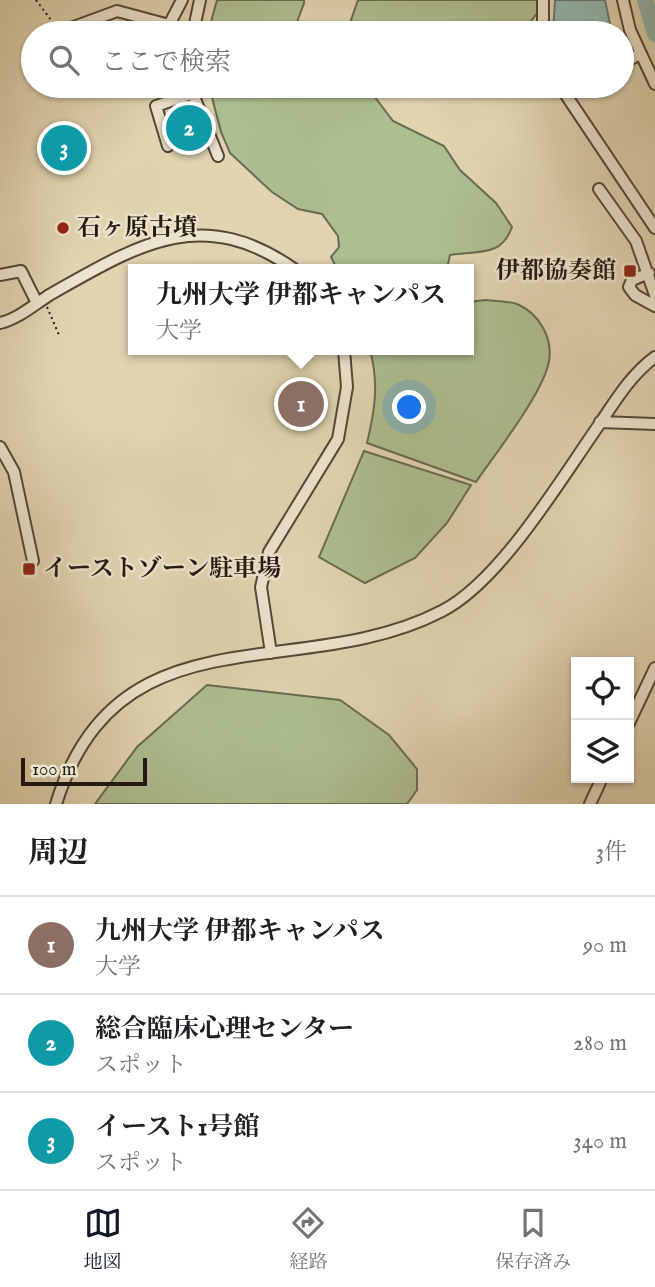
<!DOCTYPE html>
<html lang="ja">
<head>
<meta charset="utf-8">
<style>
	body { margin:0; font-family:"IM FELL English","Noto Serif JP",serif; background:#f6f6f6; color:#202124 }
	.controls { position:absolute; right:21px; bottom:21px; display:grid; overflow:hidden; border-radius:0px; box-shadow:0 2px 5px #0004 }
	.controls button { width:63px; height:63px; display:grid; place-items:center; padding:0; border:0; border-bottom:2px solid #e0e0e0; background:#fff; color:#202124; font:35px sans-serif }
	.scale { position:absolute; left:21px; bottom:18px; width:126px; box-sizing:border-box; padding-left:7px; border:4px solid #241a10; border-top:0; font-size:19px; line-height:24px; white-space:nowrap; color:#241a10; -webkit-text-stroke:5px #ece3cc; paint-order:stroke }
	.you { position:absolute; left:410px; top:408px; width:24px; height:24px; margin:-18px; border:5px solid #fff; border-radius:50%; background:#1a73e8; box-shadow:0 0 0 10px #1a73e833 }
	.badge { display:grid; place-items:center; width:46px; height:46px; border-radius:50%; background:#111827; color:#fff; font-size:23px; font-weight:700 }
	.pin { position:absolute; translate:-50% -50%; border:4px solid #fff; box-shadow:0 2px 7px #0006 }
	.popup { position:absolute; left:128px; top:264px; width:346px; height:91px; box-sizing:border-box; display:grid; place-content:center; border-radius:0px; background:#fff; filter:drop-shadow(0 2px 5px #0005); font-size:23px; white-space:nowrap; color:#757577 }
	.popup b { font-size:26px; color:#202124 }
	.popup::after { content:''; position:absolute; left:50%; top:100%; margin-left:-14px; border:14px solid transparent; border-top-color:#fff }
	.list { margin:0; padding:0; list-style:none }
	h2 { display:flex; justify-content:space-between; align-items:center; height:91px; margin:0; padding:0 28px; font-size:30px }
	h2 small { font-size:23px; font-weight:400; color:#757577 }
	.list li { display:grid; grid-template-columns:46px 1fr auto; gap:21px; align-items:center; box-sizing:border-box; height:98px; padding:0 28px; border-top:2px solid #e0e0e0 }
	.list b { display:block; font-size:26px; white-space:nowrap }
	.list p { margin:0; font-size:23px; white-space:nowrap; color:#757577 }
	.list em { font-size:23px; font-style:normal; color:#757577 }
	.icon { flex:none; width:38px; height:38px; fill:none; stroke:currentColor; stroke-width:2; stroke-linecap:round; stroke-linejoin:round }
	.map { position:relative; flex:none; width:655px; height:804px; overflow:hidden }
	.search { position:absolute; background:#fff; box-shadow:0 2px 5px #0004; left:21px; right:21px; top:21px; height:77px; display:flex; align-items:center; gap:18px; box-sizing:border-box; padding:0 24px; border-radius:38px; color:#757577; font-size:26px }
	.sheet { height:385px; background:#fff }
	nav { display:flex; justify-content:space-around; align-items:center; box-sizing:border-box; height:98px; border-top:2px solid #e0e0e0; background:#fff; font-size:19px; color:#757577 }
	nav a { display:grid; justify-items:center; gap:4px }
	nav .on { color:#111827 }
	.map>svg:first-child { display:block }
	.green { fill:#adbe90; stroke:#686c50; stroke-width:2 }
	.water { fill:#94b8af; stroke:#67796f; stroke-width:2 }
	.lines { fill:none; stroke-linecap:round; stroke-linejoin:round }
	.river { stroke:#94b8af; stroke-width:16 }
	.minor-casing { stroke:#534838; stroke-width:14 }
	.path { stroke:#241a10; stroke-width:2; stroke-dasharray:2 3.5; stroke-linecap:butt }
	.minor { stroke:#ece3cc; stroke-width:10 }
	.poi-dot { fill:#8f2418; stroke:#ece3cc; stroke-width:2.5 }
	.labels { text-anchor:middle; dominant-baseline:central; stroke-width:5; stroke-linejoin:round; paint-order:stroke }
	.poi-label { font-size:24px; font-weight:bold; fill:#241a10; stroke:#ece3cc; text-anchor:start }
</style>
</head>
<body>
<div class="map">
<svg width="655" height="804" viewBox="0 0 655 804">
	<rect width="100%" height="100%" fill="#e1d4b1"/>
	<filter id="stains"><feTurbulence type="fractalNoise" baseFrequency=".00286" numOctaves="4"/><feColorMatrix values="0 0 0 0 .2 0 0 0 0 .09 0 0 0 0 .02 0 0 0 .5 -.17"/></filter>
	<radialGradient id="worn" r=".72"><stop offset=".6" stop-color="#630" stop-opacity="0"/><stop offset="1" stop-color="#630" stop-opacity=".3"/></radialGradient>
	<path class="green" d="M217 0H304V3L293 33H208Z
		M358 0H547L522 33H357L351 20Z
		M209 86H355L374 96 393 121 444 146 460 170 496 203 512 227C501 258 477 250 450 255L447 269H337L331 257 339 247 338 236 322 214 298 209 272 192 230 153 221 132Z
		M485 300C495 301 508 301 517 304 539 313 553 338 549 361 544 392 495 454 476 482L367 443C375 410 379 383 370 350H469V302Z
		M364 451 471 485 447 523 415 558 365 583 319 557Z
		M207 685 340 700 389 735 417 769V790L407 804H95L137 747Z"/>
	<path class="water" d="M555 0H605L612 33H553Z"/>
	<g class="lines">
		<path class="river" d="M645 0 655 34"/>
		<defs>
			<path id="minor" d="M623 0 630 30 655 84
				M169 25 182 0
				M60 32 117 11 169 25 184 33
				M193 33 200 0
				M543 33V0
				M622 64 640 54
				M193 86 195 99 218 156
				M583 86 566 95 655 228
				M168 146 156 106 194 93
				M599 189 636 241 655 295
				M649 273 632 280 629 287 635 295 655 306
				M0 275 21 271 37 303
				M0 323C18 319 35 304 51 294 138 245 201 204 294 269
				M600 422 655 424
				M0 447 14 472 33 561
				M271 653 261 587 269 552 338 439 347 387 344 350
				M629 723 655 668
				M56 804C118 605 300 685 442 611 501 581 562 477 601 422 617 398 632 374 655 357
				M590 804 602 778"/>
		</defs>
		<use href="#minor" class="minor-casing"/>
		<path class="path" d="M36 0 54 24
			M47 307 59 335"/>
		<use href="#minor" class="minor"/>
	</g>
	<g class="poi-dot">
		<circle cx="63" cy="228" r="7"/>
		<rect x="623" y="264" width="14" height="14" rx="3.5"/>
		<rect x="22" y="562" width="14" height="14" rx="3.5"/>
	</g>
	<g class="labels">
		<g class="poi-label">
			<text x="77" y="228">石ヶ原古墳</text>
			<text x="616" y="271" text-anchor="end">伊都協奏館</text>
			<text x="43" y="569">イーストゾーン駐車場</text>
		</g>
	</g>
	<rect width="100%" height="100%" filter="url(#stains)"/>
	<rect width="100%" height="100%" fill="url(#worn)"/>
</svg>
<div class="controls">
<button><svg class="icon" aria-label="locate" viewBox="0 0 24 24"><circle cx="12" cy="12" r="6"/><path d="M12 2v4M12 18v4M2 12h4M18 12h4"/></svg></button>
<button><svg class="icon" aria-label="layers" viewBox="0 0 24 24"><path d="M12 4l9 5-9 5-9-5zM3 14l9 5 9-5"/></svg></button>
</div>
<div class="scale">100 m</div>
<div class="you"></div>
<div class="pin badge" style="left:301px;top:404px;background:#8d6e63">1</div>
<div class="popup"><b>九州大学 伊都キャンパス</b>大学</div>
<div class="pin badge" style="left:189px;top:128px;background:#0f9aa8">2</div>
<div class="pin badge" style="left:64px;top:148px;background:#0f9aa8">3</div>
<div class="search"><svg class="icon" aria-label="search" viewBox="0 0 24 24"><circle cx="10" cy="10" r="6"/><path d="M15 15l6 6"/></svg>ここで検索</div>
</div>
<section class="sheet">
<h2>周辺<small>3件</small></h2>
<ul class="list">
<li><span class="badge" style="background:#8d6e63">1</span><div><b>九州大学 伊都キャンパス</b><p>大学</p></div><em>90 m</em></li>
<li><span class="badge" style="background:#0f9aa8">2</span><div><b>総合臨床心理センター</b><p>スポット</p></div><em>280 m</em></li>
<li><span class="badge" style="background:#0f9aa8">3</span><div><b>イースト1号館</b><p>スポット</p></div><em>340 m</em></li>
</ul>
</section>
<nav>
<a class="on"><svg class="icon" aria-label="map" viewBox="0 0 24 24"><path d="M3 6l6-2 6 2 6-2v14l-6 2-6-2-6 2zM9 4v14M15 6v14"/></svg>地図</a>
<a><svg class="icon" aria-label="directions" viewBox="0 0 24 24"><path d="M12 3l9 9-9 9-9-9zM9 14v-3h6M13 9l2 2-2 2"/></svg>経路</a>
<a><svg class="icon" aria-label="saved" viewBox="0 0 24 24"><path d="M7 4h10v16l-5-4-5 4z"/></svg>保存済み</a>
</nav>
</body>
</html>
